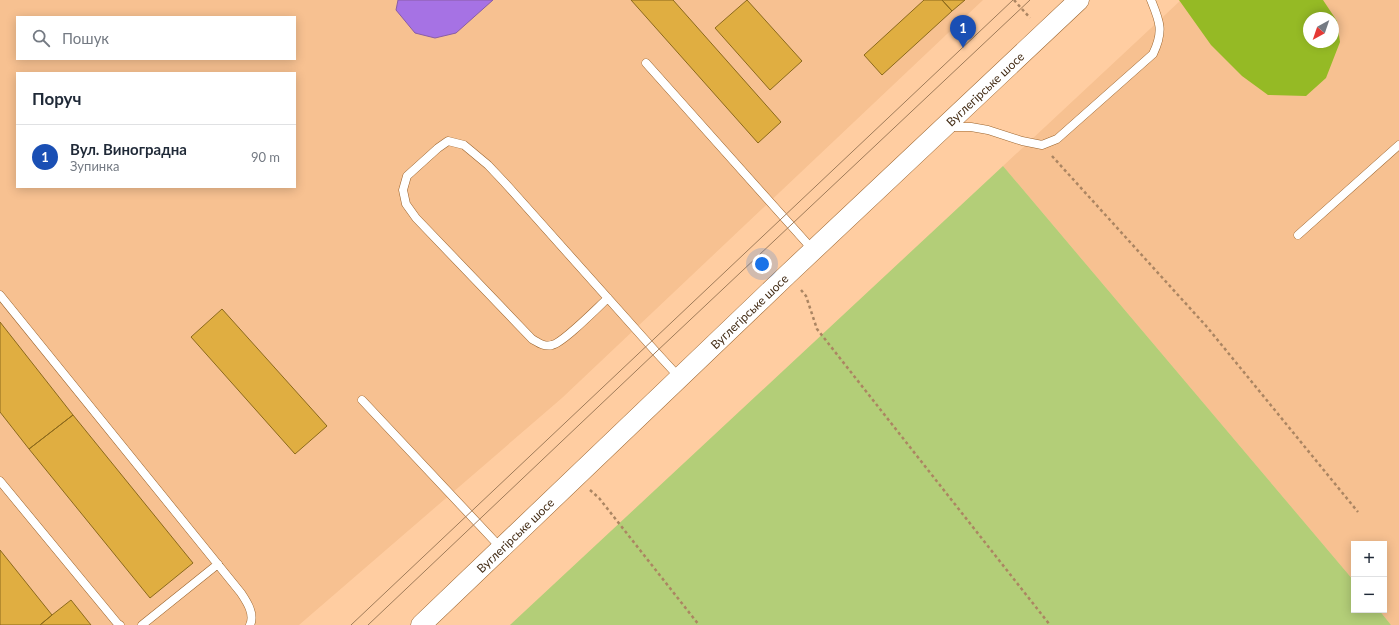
<!DOCTYPE html>
<html lang="uk">
<head>
<meta charset="utf-8">
<style>
	body { margin:0; font-family:Lato,sans-serif; background:#f6f6f7; color:#1f2937 }
	.controls { position:absolute; right:12px; bottom:12px; display:grid; overflow:hidden; border-radius:0px; box-shadow:0 2px 10px #0003 }
	.controls button { width:36px; height:36px; display:grid; place-items:center; padding:0; border:0; border-bottom:1px solid #e0e1e3; background:#fff; color:#1f2937; font:20px sans-serif }
	.compass { position:absolute; left:1303px; top:12px; width:36px; height:36px; border-radius:50%; background:#fff; box-shadow:0 2px 10px #0003; rotate:220deg }
	.you { position:absolute; left:762px; top:264px; width:14px; height:14px; margin:-10px; border:3px solid #fff; border-radius:50%; background:#1a73e8; box-shadow:0 0 0 6px #1a73e833 }
	.badge { display:grid; place-items:center; width:26px; height:26px; border-radius:50%; background:#196799; color:#fff; font-size:13px; font-weight:700 }
	.pin { position:absolute; translate:-50% -33px; filter:drop-shadow(0 1px 2px #0008) }
	.pin::after { content:''; position:absolute; top:21px; width:14px; height:12px; background:inherit; clip-path:polygon(0 0,100% 0,50% 100%) }
	.list { margin:0; padding:0; list-style:none }
	h2 { display:flex; justify-content:space-between; align-items:center; height:52px; margin:0; padding:0 16px; font-size:17px }
	h2 small { font-size:13px; font-weight:400; color:#747a83 }
	.list li { display:grid; grid-template-columns:26px 1fr auto; gap:12px; align-items:center; box-sizing:border-box; height:64px; padding:0 16px; border-top:1px solid #e0e1e3 }
	.list b { display:block; font-size:15px; white-space:nowrap }
	.list p { margin:0; font-size:13px; white-space:nowrap; color:#747a83 }
	.list em { font-size:13px; font-style:normal; color:#747a83 }
	.icon { flex:none; width:22px; height:22px; fill:none; stroke:currentColor; stroke-width:2; stroke-linecap:round; stroke-linejoin:round }
	.map { position:relative; flex:none; width:1399px; height:625px; overflow:hidden }
	.search { position:absolute; background:#fff; box-shadow:0 2px 10px #0003; left:16px; top:16px; width:280px; height:44px; display:flex; align-items:center; gap:10px; box-sizing:border-box; padding:0 14px; border-radius:0px; color:#747a83; font-size:15px }
	.panel { position:absolute; background:#fff; box-shadow:0 2px 10px #0003; left:16px; top:72px; width:280px; height:116px; border-radius:0px }
	.map>svg:first-child { display:block }
	.built { fill:#f7c191; fill-rule:evenodd }
	.green { fill:#b3ce78 }
	.forest { fill:#95ba25; fill-rule:evenodd }
	.water { fill:#a672e4; stroke:#895da6 }
	.building { fill:#e0ae41; stroke:#8b691c }
	.lines { fill:none; stroke-linecap:round; stroke-linejoin:round }
	.service-casing { stroke:#9b642d; stroke-width:9 }
	.tertiary-casing { stroke:#9b642d; stroke-width:21 }
	.path { stroke:#ab8562; stroke-width:2.5; stroke-dasharray:3 3; stroke-linecap:butt }
	.service { stroke:#fff; stroke-width:8 }
	.tertiary { stroke:#fff; stroke-width:20 }
	.tram { stroke:#9f7b59; stroke-width:1 }
	.labels { text-anchor:middle; dominant-baseline:central; stroke-width:3; stroke-linejoin:round; paint-order:stroke }
	.street-label { font-size:12px; fill:#442d16; stroke:#f9e0cb }
</style>
</head>
<body>
<div class="map">
<svg width="1399" height="625" viewBox="0 0 1399 625">
	<rect width="100%" height="100%" fill="#ffcda1"/>
	<path class="built" d="M0 0H983L562 398 299 625H0ZM17 17H295V59H17ZM17 73H295V187H17Z
		M1181 0H1399V625H1391L1379 610H1384V544H1354V581L1003 166ZM1309 18H1333V42H1309Z"/>
	<path class="green" d="M1003 166 1354 581V610H1379L1391 625H510Z"/>
	<path class="forest" d="M1179 0H1323L1337 21 1340 42 1326 78 1306 96 1268 95 1242 76 1211 45ZM1309 18H1333V42H1309Z"/>
	<path class="water" d="M398 0H493L456 33 435 38 415 33 396 10Z"/>
	<path class="building" d="M631 0H673L781 122 758 143Z
		M747 0 802 61 770 90 715 28Z
		M924 0H942L952 11 882 75 864 55Z
		M942 0H965L952 11Z
		M222 309 327 426 295 454 191 337Z
		M0 322 73 415 29 449 0 412Z
		M73 415 193 563 150 598 29 449Z
		M0 550 52 615 40 625H0Z
		M71 600 91 625H40L52 615Z"/>
	<g class="lines">
		<defs>
			<path id="service" d="M646 63 813 250
				M950 127H971L988 130 1022 141 1042 145 1057 139 1153 54C1164 31 1160 22 1151 0
				M1298 235 1399 145
				M0 295 241 593C247 602 255 614 250 625
				M608 298C598 307 563 343 552 345 544 347 539 343 532 339L416 218 406 204 403 190 407 176 438 148 448 141 464 145 488 165 505 183 656 352 679 377
				M362 400 501 548
				M0 481 118 624 120 625
				M142 625 218 564"/>
			<g id="tertiary">
				<path id="s1" d="M421 625 788 274 1079 0"/>
			</g>
		</defs>
		<use href="#service" class="service-casing"/>
		<use href="#tertiary" class="tertiary-casing"/>
		<path class="path" d="M1014 0 1030 18
			M1052 156 1207 327 1358 512
			M801 290 806 296 817 329 1050 625
			M590 490 599 498 699 625"/>
		<use href="#service" class="service"/>
		<use href="#tertiary" class="tertiary"/>
		<path class="tram" d="M351 625 1013 0
			M368 625 656 352 1030 0"/>
	</g>
	<g class="labels">
		<g class="street-label">
			<text stroke="none"><textPath href="#s1" startOffset="778">Вуглегірське шосе</textPath></text>
			<text stroke="none"><textPath href="#s1" startOffset="454">Вуглегірське шосе</textPath></text>
			<text stroke="none"><textPath href="#s1" startOffset="130">Вуглегірське шосе</textPath></text>
		</g>
	</g>
</svg>
<div class="controls">
<button>+</button>
<button>−</button>
</div>
<svg class="compass" viewBox="-18 -18 36 36"><path d="M0-13l5 13h-10z" fill="#e53935"/><path d="M0 13l5-13h-10z" fill="#747a83"/></svg>
<div class="you"></div>
<div class="pin badge" style="left:963px;top:48px;background:#1a4fb4">1</div>
<div class="search"><svg class="icon" aria-label="search" viewBox="0 0 24 24"><circle cx="10" cy="10" r="6"/><path d="M15 15l6 6"/></svg>Пошук</div>
<section class="panel">
<h2>Поруч<small></small></h2>
<ul class="list">
<li><span class="badge" style="background:#1a4fb4">1</span><div><b>Вул. Виноградна</b><p>Зупинка</p></div><em>90 m</em></li>
</ul>
</section>
</div>
</body>
</html>
